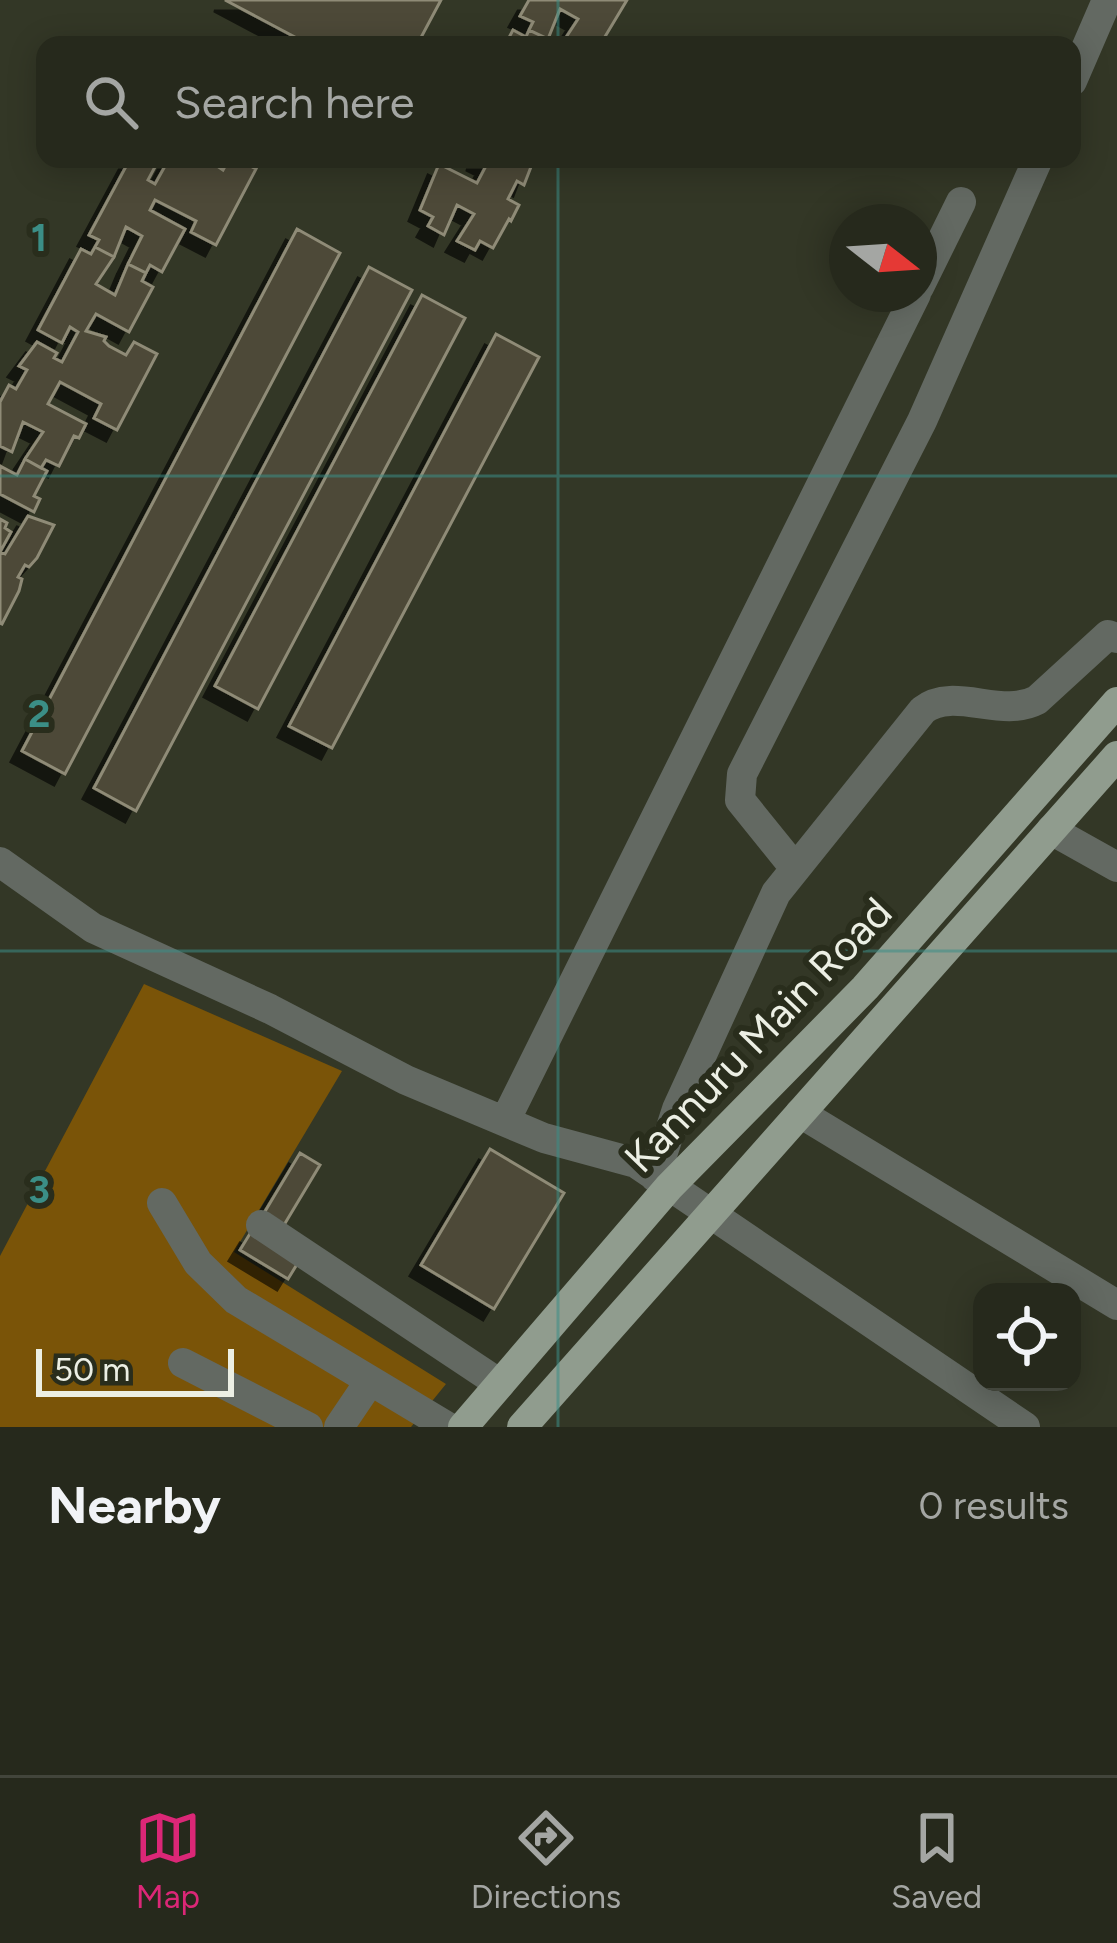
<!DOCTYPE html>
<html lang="en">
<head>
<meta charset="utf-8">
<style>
	body { margin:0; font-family:Figtree,sans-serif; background:#2e3125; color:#f1f3f6 }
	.controls { position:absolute; right:36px; bottom:36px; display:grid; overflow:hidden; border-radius:24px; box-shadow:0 6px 30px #0003 }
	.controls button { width:108px; height:108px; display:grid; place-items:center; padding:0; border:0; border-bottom:3px solid #42453b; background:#26291c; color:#f1f3f6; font:60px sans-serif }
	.compass { position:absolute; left:829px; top:204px; width:108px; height:108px; border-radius:50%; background:#26291c; box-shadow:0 6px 30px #0003; rotate:107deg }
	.scale { position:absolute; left:36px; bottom:30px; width:198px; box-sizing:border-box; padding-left:12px; border:6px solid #ecefe4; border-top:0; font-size:33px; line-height:42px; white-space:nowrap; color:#ecefe4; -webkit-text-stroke:9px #292d1c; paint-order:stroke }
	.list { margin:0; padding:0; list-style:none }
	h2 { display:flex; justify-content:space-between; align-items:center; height:156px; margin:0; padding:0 48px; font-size:51px }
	h2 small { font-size:39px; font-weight:400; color:#a4a6a3 }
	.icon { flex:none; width:66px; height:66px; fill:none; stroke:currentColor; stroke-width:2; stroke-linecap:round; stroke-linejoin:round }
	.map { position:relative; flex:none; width:1117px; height:1427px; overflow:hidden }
	.search { position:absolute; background:#26291c; box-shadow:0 6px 30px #0003; left:36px; right:36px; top:36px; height:132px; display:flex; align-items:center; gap:30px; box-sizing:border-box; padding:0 42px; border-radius:24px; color:#a4a6a3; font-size:45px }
	.sheet { height:348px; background:#26291c }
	nav { display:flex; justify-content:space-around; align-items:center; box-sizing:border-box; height:168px; border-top:3px solid #42453b; background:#26291c; font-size:33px; color:#a4a6a3 }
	nav a { display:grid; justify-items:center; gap:6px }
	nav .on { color:#db2777 }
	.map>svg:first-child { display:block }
	.green { fill:#7a5408 }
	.building { fill:#4d4a37; stroke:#8f8b77; stroke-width:3; filter:url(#shadow) }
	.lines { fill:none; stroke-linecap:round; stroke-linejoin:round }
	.minor { stroke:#636962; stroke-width:30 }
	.major { stroke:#909c8e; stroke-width:30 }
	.grid { fill:none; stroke:#3b8e86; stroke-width:3; stroke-opacity:0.55 }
	.labels { text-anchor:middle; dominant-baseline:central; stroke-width:12; stroke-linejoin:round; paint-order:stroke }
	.street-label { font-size:42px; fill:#ecefe4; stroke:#292d1c }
	.grid-label { font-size:39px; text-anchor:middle; font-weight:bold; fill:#3b8e86; stroke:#292d1c; stroke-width:12; stroke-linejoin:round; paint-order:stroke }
</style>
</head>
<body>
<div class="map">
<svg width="1117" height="1427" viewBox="0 0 1117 1427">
	<defs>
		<filter id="shadow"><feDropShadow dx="-11" dy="11" stdDeviation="0" flood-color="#0009"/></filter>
	</defs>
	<rect width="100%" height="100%" fill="#333726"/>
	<path class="green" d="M144 984 342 1071 234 1252 446 1384 411 1427H0V1256Z"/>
	<path class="building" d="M225 0H441L417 45H310Z
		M529 0H627L600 45H561L578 19 560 9 548 39 529 30 533 22 520 16Z
		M513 30 526 37 529 30 548 39 545 45H505Z
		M130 159H145L156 165 148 180 155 184 169 159H207L223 170 229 159H237L256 169 216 245 191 232 196 221 155 200 150 210 185 229 162 272 150 265 146 273 128 264 142 236 126 227 114 257 95 247 99 240 89 235Z
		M477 159H534L524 185 517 181 508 199 519 205 511 221 509 219 493 248 480 241 475 250 457 241 474 214 457 205 444 235 428 226 433 217 420 210 439 164 477 183 487 164Z
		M297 229 340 253 65 774 22 751Z
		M95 247 114 257 96 284 115 295 128 264 146 273 142 281 153 287 129 332 96 314 86 331 106 337 104 341 109 346 126 355 134 342 157 354 117 430 94 418 101 404 60 382 48 404 86 424 79 438 74 436 59 466 46 460 41 468 25 459 43 432 23 422 12 452 0 446V402L9 385 16 389 27 370 19 366 37 342 57 353 54 358 62 362 78 332 70 327 62 343 38 330 81 249 91 254Z
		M369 267 412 290 136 811 94 788Z
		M422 295 465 318 258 709 215 686Z
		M496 334 539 357 332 748 289 726Z
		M25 459 47 471 34 496 40 499 34 512 0 494V466L17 475Z
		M28 516 54 525 37 558 29 567 25 565 18 577 22 579 19 591 2 624 0 623V519L7 523 5 528 11 532 0 552 5 554Z
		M490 1149 564 1193 494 1309 421 1265Z
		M300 1153 320 1165 281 1230 261 1218Z
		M251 1232 299 1261 288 1279 240 1250Z"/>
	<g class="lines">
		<path class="minor" d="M1072 81 1107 0
			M919 287 961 202
			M1051 830 1117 867
			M0 862 93 928 270 1009 406 1080 544 1138 636 1163 1025 1427
			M794 867 740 800 742 774 922 421 1038 159
			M800 1113 1117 1305
			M505 1121 916 294
			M655 1177 677 1109 776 893 923 710C954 686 1001 719 1037 700L1108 635 1117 638
			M162 1203 198 1263 236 1300 448 1427
			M261 1225 500 1384
			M183 1363 308 1427
			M339 1427 370 1381"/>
		<path class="major" d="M463 1427 669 1187 865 988 1117 702
			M522 1427 1117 756"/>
	</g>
	<path class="grid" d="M558 0V45M558 159V1427M0 476H1117M0 951H1117"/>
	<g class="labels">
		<g class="street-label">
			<text transform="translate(758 1035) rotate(-46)">Kannuru Main Road</text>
		</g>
	</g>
	<g class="grid-label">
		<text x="39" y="251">1</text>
		<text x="39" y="727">2</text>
		<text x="39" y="1203">3</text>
	</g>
</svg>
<div class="controls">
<button><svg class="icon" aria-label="locate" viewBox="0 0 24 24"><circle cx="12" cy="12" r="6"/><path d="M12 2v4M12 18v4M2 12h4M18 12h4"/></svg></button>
</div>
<svg class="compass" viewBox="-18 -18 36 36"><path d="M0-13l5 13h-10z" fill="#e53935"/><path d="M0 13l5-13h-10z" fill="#a4a6a3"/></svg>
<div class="scale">50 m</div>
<div class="search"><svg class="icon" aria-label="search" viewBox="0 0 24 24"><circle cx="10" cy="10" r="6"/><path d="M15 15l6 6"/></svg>Search here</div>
</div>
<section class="sheet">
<h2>Nearby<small>0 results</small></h2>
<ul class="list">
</ul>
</section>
<nav>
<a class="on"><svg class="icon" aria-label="map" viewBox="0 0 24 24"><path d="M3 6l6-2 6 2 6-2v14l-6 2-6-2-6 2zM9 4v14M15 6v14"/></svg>Map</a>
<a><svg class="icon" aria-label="directions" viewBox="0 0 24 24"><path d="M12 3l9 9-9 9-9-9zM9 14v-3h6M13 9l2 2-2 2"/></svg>Directions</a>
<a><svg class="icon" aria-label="saved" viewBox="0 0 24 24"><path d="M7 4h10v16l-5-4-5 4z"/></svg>Saved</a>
</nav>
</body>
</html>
